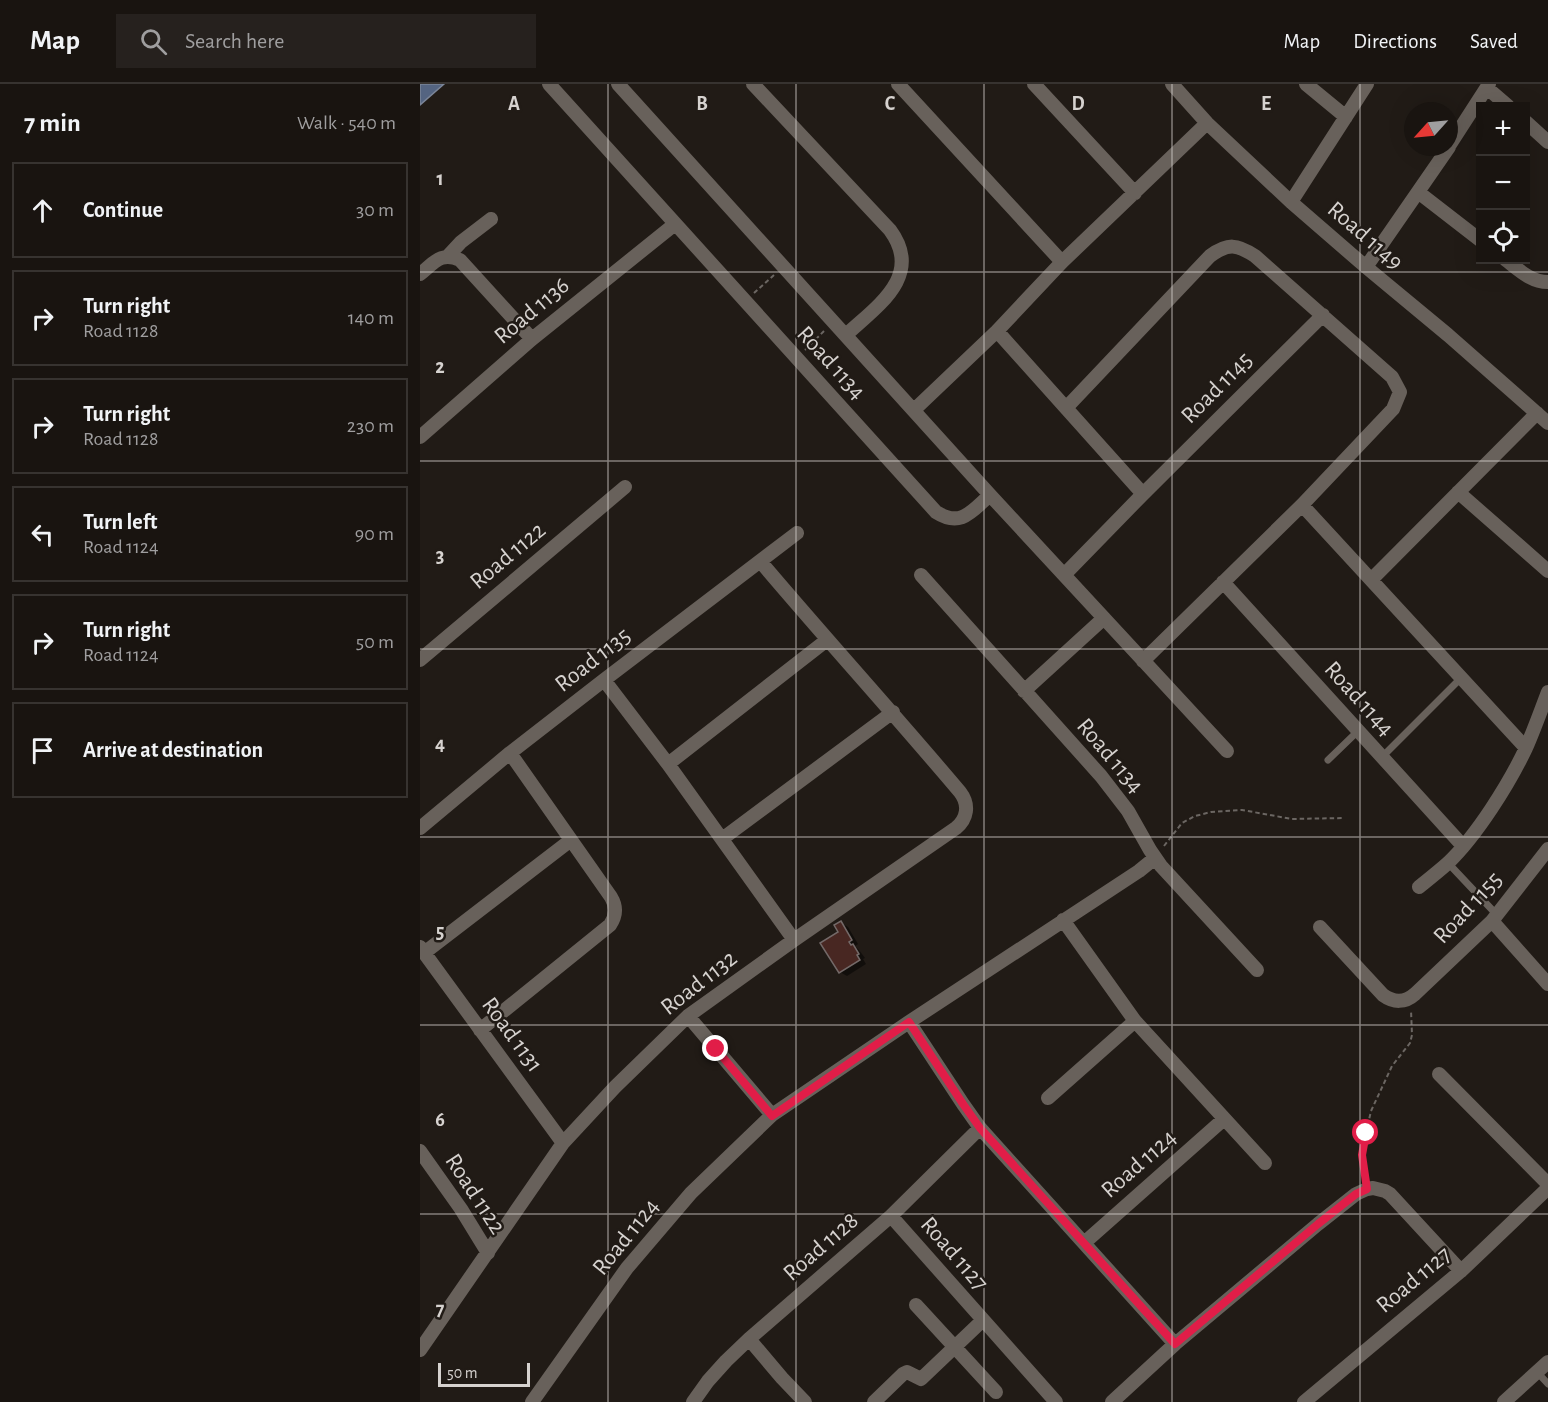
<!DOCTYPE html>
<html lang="en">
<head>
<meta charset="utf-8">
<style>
	body { margin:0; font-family:"Alegreya Sans",sans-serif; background:#26211e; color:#f1f3f6 }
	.controls { position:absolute; right:18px; top:18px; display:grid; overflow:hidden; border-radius:0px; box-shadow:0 6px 24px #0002 }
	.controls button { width:54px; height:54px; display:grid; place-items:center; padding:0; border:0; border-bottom:2px solid #373330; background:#191410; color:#f1f3f6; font:30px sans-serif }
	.compass { position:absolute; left:984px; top:18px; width:54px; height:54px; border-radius:50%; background:#191410; box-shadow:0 6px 24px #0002; rotate:243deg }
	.scale { position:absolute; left:18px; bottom:15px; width:92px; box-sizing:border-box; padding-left:6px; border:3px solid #d6d2cf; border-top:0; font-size:16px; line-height:21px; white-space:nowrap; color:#d6d2cf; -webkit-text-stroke:4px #211b16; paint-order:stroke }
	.stop { position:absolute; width:18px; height:18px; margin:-14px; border:4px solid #e11d48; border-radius:50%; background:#fff }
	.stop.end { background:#e11d48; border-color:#fff; box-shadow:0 2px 6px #0008 }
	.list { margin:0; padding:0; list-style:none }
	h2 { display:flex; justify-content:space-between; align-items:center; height:78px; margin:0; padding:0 24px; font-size:26px }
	h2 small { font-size:20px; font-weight:400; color:#9f9e9f }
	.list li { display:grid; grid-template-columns:39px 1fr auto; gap:18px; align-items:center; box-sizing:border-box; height:96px; margin:0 12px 12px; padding:0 12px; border:2px solid #373330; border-radius:0px }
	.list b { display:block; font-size:22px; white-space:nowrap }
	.list p { margin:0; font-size:20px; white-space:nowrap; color:#9f9e9f }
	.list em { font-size:20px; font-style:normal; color:#9f9e9f }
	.icon { flex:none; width:33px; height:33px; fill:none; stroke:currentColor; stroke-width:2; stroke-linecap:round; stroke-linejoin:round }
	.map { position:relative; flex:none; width:1128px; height:1318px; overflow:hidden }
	header { display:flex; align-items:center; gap:36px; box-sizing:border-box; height:84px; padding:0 30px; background:#191410; border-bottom:2px solid #373330 }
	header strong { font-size:28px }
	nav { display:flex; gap:33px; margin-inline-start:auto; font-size:21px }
	.search { width:420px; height:54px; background:#26211e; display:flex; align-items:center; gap:15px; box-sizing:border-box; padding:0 21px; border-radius:0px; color:#9f9e9f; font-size:22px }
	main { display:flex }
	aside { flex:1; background:#191410 }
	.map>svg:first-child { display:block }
	.water { fill:#546481; stroke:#7b8598; stroke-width:1.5 }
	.shadow { fill:#0007 }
	.building { fill:#482722; stroke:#736968; stroke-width:1.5 }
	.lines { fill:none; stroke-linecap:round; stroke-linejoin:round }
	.path { stroke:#6b6662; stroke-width:2; stroke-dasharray:4.5 3; stroke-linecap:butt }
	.lane { stroke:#68615b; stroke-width:7 }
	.street { stroke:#68615b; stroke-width:14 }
	.route { stroke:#e11d48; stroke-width:8 }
	.grid { fill:none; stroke:#d6d2cf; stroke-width:1.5; stroke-opacity:0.55 }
	.labels { text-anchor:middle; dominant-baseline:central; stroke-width:5; stroke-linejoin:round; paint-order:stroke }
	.street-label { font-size:24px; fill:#d6d2cf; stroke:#211b16 }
	.grid-label { font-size:20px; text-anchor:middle; font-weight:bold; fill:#d6d2cf; stroke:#211b16; stroke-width:5; stroke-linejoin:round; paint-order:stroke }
</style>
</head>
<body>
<header>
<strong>Map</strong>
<div class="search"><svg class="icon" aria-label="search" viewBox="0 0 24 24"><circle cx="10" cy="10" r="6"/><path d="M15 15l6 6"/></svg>Search here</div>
<nav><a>Map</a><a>Directions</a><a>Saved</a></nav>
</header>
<main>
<aside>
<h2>7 min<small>Walk · 540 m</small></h2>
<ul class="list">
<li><svg class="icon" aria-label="ahead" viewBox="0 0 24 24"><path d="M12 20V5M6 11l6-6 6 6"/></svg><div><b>Continue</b></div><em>30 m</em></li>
<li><svg class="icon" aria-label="right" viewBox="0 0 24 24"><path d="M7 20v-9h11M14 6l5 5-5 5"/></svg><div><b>Turn right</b><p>Road 1128</p></div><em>140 m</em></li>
<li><svg class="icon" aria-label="right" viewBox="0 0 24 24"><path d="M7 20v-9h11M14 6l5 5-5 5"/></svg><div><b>Turn right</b><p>Road 1128</p></div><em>230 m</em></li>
<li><svg class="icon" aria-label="left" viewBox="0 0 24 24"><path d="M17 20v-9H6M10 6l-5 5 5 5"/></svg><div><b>Turn left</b><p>Road 1124</p></div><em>90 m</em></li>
<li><svg class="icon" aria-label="right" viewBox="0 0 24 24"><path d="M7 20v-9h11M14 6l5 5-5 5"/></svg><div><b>Turn right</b><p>Road 1124</p></div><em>50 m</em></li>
<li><svg class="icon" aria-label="arrive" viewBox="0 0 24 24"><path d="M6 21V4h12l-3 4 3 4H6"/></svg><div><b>Arrive at destination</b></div></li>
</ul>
</aside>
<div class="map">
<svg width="1128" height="1318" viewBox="0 0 1128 1318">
	<rect width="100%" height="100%" fill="#211b16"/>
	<path class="water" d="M0 0H24L0 21Z"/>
	<path class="shadow" d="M421 839 428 843 438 860 435 862 439 866 445 874 443 875 446 880 427 892 420 888Z"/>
	<path class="building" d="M421 837 432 856 429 858 431 861 433 860 439 870 437 871 440 876 419 889 400 859 418 848 414 841Z"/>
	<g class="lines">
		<path class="path" d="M334 209 354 191
			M385 266 404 247
			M744 762 762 739 775 732 791 728 822 726 872 735 924 734
			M945 1093 941 1071 951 1027 972 982 990 959 992 951 991 926"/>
		<path class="lane" d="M962 673 1041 594
			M908 676 938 647
			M1028 779 1077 831
			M1117 1288 1128 1300"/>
		<path class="street" d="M129 0 516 428C541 444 552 427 570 411
			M198 0 570 411 807 667
			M333 0 470 146C504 192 457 222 426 251
			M478 0 642 178
			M614 0 715 109
			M752 0 787 39 871 118 946 183 1028 251 1128 339
			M886 0 926 33
			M1067 4 1088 22
			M1106 38 1128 58
			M1029 62 1069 0
			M998 108 1060 156
			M871 118 947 0
			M28 172 41 158 71 135
			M1086 176C1099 186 1111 198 1128 198
			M946 183 1029 63
			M0 190C14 179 21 167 40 176L112 255
			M577 247 723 410
			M646 324 790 172C808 159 817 160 835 172L972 293 980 308 973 325 882 421 723 577
			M494 326 577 247 642 178 787 39
			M0 353 112 255 255 140
			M1038 408 1128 487
			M882 421 1106 664
			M501 491 681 692 708 727 730 766 741 782 837 886
			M644 491 723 410 903 231
			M951 496 1117 329
			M803 498 1043 762
			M0 576 205 403
			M184 596 248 680 374 856
			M604 607 684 534
			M248 680 407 556
			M0 744 90 669 184 596 377 449
			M302 755 473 628
			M999 803C1009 795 1019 787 1028 779 1057 751 1089 700 1106 664 1114 646 1121 626 1128 608
			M643 836 715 937 845 1079
			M1072 837 1128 900
			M900 843 963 911C974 919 985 919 995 910L1072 837 1128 765
			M0 863 143 1059
			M4 869 151 756
			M268 932 352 1031
			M489 938 543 1020 560 1044 755 1260
			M60 946 190 841C196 832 197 823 191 813L90 669
			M1019 990 1128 1100
			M628 1014 715 937
			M0 1067 41 1125 68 1169
			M471 1132 636 1318
			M664 1159 804 1035
			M496 1221 576 1308
			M329 1255 362 1294 385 1318
			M0 1266 143 1059 195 1003 268 932 374 856 536 744C547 735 550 721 540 708 475 631 406 555 340 477
			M112 1318 207 1184 271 1109 352 1031 489 938 719 787 735 774
			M273 1318 288 1297 306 1277 329 1255 471 1132 560 1044
			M454 1318 483 1290 487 1288 501 1295 563 1236
			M692 1318 755 1260 898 1140 936 1110 947 1105 953 1104 965 1107 970 1110 1041 1187
			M884 1318 1041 1187 1128 1104
			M1084 1318 1128 1278"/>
	</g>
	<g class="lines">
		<path class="route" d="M296 965 352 1032 489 938 543 1020 560 1044 755 1260 898 1140 936 1110 947 1105 942 1071 946 1049"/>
	</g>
	<path class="grid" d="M188 0V1318M376 0V1318M564 0V1318M752 0V1318M940 0V1318M0 188H1128M0 377H1128M0 565H1128M0 753H1128M0 941H1128M0 1130H1128"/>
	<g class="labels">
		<g class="street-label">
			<text transform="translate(945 152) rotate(41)">Road 1149</text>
			<text transform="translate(112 227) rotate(-40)">Road 1136</text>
			<text transform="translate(411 279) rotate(48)">Road 1134</text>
			<text transform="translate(797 304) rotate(-45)">Road 1145</text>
			<text transform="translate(88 472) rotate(-40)">Road 1122</text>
			<text transform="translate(173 576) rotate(-38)">Road 1135</text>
			<text transform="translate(939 615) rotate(48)">Road 1144</text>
			<text transform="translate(690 672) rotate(50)">Road 1134</text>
			<text transform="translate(1048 824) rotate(-47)">Road 1155</text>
			<text transform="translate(279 899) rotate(-38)">Road 1132</text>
			<text transform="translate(92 951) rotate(54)">Road 1131</text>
			<text transform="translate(719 1080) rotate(-41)">Road 1124</text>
			<text transform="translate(55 1110) rotate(57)">Road 1122</text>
			<text transform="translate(206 1153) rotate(-51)">Road 1124</text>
			<text transform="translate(401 1163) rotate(-41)">Road 1128</text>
			<text transform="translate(534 1170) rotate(49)">Road 1127</text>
			<text transform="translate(994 1196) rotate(-40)">Road 1127</text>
		</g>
	</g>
	<g class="grid-label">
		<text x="94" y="26">A</text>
		<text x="282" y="26">B</text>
		<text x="470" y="26">C</text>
		<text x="658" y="26">D</text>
		<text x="846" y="26">E</text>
		<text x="20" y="101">1</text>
		<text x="20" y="289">2</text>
		<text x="20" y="478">3</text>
		<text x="20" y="666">4</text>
		<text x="20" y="854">5</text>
		<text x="20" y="1042">6</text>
		<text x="20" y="1231">7</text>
	</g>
</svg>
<div class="controls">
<button>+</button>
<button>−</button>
<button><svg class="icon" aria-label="locate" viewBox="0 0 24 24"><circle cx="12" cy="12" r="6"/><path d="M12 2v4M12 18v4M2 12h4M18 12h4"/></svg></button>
</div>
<svg class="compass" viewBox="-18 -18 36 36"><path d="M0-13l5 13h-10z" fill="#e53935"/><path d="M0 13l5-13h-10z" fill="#9f9e9f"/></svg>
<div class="scale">50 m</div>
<div class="stop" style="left:946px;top:1049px"></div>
<div class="stop end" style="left:296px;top:965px"></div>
</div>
</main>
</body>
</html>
